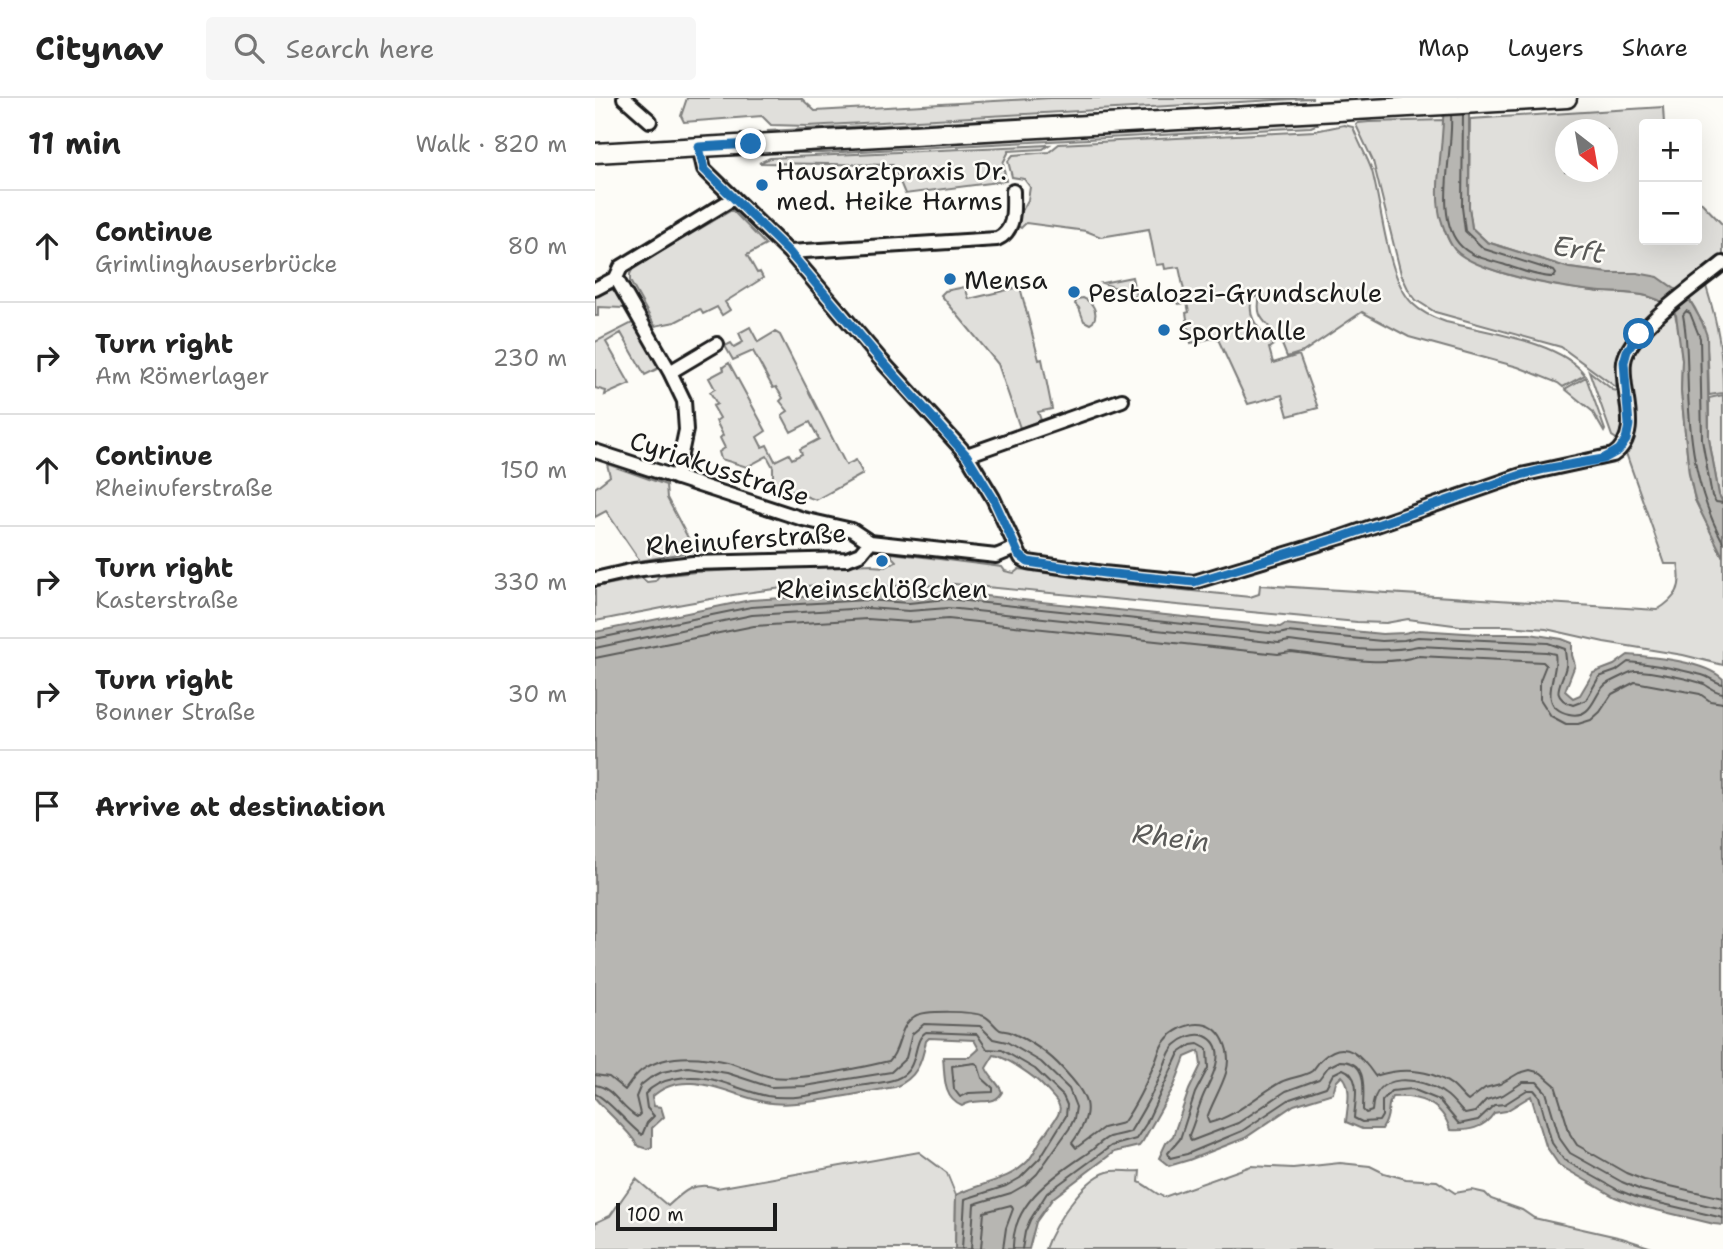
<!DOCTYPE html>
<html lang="en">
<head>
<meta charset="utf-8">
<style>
	body { margin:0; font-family:"Shantell Sans",sans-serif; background:#f6f6f6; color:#222 }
	.controls { position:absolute; right:21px; top:21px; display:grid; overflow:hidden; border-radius:7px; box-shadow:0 7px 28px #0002 }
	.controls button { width:63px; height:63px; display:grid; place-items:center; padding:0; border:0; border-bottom:2px solid #e0e0e0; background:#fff; color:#222; font:35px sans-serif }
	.compass { position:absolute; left:960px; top:21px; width:63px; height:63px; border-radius:50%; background:#fff; box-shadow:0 7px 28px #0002; rotate:149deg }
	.scale { position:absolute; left:21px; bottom:18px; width:161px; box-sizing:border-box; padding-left:7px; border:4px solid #1c1c1c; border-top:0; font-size:19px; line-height:24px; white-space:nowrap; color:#1c1c1c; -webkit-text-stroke:5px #fdfcf7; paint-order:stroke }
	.stop { position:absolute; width:21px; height:21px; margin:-16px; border:5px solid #1f6fb2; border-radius:50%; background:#fff }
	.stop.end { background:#1f6fb2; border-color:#fff; box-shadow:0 2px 7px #0008 }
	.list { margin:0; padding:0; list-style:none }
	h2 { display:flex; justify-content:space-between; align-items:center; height:91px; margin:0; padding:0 28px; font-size:30px }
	h2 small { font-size:23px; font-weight:400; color:#767676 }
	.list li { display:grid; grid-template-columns:46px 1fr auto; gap:21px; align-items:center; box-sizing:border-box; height:112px; padding:0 28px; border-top:2px solid #e0e0e0 }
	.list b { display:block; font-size:26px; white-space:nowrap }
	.list p { margin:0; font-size:23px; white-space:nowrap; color:#767676 }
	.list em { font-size:23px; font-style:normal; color:#767676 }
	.icon { flex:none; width:38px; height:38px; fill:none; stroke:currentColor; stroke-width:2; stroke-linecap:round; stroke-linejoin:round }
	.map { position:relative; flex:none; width:1128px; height:1151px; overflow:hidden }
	header { display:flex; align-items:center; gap:42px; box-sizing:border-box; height:98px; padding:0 35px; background:#fff; border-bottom:2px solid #e0e0e0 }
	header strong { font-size:33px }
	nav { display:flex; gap:38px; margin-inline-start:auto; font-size:24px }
	.search { width:490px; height:63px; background:#f6f6f6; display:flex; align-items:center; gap:18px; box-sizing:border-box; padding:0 24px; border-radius:7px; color:#767676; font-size:26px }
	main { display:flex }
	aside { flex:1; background:#fff }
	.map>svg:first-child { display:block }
	.green { fill:#e0dfdb; stroke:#7e7e7c; stroke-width:2; fill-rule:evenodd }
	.water { fill:#b7b6b2; stroke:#797876; stroke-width:2 }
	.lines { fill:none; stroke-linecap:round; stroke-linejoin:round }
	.shore { stroke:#5a5a58; stroke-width:2 }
	.street-casing { stroke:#1c1c1c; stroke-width:18 }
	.secondary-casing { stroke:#1c1c1c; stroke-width:23 }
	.street { stroke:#fdfcf7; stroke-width:12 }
	.secondary { stroke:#fdfcf7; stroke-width:18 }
	.route { stroke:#1f6fb2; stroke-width:9 }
	.poi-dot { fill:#1f6fb2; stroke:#fdfcf7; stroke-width:2.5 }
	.labels { text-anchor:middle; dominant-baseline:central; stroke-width:5; stroke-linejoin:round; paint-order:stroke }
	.poi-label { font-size:26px; fill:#1c1c1c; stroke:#fdfcf7; text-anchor:start }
	.street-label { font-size:26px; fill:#1c1c1c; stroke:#fdfcf7 }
	.water-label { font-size:28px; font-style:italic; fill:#5a5a58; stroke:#fdfcf7 }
</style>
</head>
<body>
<header>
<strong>Citynav</strong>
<div class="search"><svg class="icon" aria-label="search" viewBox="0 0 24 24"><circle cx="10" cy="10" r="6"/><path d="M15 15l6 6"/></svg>Search here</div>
<nav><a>Map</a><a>Layers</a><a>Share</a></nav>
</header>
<main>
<aside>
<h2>11 min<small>Walk · 820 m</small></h2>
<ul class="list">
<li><svg class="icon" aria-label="ahead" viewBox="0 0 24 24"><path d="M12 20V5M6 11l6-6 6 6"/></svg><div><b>Continue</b><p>Grimlinghauserbrücke</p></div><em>80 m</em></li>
<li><svg class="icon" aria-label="right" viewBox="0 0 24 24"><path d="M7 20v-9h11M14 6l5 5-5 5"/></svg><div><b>Turn right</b><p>Am Römerlager</p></div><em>230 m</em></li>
<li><svg class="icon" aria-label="ahead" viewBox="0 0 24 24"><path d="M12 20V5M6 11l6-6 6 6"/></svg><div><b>Continue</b><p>Rheinuferstraße</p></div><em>150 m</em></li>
<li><svg class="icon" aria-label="right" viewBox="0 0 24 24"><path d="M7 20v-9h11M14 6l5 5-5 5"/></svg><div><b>Turn right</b><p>Kasterstraße</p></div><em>330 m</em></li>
<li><svg class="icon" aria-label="right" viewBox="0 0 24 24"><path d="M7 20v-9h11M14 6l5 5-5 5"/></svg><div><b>Turn right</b><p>Bonner Straße</p></div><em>30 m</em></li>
<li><svg class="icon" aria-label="arrive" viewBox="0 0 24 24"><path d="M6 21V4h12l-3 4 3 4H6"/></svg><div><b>Arrive at destination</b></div></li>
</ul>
</aside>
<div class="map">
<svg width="1128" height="1151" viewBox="0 0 1128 1151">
	<rect width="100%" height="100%" fill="#fdfcf7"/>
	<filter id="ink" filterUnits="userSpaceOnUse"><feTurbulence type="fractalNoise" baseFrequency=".0143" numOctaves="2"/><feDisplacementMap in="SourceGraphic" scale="14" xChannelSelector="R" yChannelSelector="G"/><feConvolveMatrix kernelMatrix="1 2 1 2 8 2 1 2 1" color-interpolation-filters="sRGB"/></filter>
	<g filter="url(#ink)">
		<path class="green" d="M92 0H206L220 13 455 0H718L213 28 176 27 167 18 89 24 86 18Z
			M717 4 718 6 507 19V16Z
			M1068 9 1069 26H1049V142H1102V100L1128 127V158L1085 194 1042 175H1014L974 170 892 144 877 130 874 109 875 21ZM970 32H1012V74H970Z
			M499 16V19L174 37 173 33Z
			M725 21V25L716 29 228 55H174V51Z
			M850 22C848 50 839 91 846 118 848 128 853 145 861 152 890 177 960 189 998 193 1023 196 1049 192 1070 206 1053 220 1032 234 1025 256 1022 267 1024 278 1021 289L966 249 840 214 821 202 814 193 806 176 778 63 761 27 763 25 774 24Z
			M749 27 758 29C763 44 772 58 777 73 787 109 792 181 818 206 827 215 839 220 851 224 890 234 966 243 990 277L968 289 963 285 923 269 814 239 767 214 708 254 692 259C689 252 687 244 682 238 669 221 660 221 665 197L657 201C651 221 666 232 678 247L674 250 678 265 704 257 723 310 693 318 687 297 653 306 622 239 596 245 591 215 594 214 592 205 583 206 581 199 590 197 584 169 570 171 569 166 561 167 554 131 506 139 491 133 431 125 426 130 420 126 433 102 435 89 429 81 417 79 413 63 418 57 454 54 464 46 720 33Z
			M454 47 448 51 414 53 408 65 411 83 310 96 298 67 164 65 175 60Z
			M137 112 171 147 152 157 162 175 165 174 168 180 130 204 135 212 127 217 122 209 108 216 105 211 80 224 60 228 35 183V176L38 170Z
			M537 179 541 198 533 200 521 190 507 185Z
			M1111 188C1123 227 1128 253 1128 295L1114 297C1113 262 1115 230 1094 201Z
			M370 189 374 201 425 189 444 262 447 261 457 311 443 314 446 322 425 330 403 266 346 197 350 193Z
			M11 190 19 192 28 206V210L3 209V218H0V195Z
			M488 200C498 204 504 215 498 224L495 226 489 223 484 210 480 206 482 201Z
			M1079 213 1084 232 1087 262 1086 293 1094 375 1100 402 1128 459V567L1088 557 1009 544 951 531 912 528H866L813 521 791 525 762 524 359 486C305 492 251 483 197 489 131 496 65 511 0 523V489L47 480 52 484 60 483 64 478 101 474 277 466V468L291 469 301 463 297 459V455L407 469 410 473 419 475 424 471 510 484 655 499 664 496 665 487 1062 512C1082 500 1088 489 1083 466H1070L1031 355C1052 320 1024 294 1034 262 1041 240 1062 227 1079 213Z
			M41 223 66 269 50 277 26 235 11 244 35 286 10 297 11 293 0 290V244Z
			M155 229 163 244 180 234 185 237 251 367 261 362 268 376 221 402 197 393 196 396 194 394 178 389V369L172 358 152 369 126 361 124 354 130 350 125 340 128 337 121 323 125 320 118 308 122 306 115 294 120 291 114 280 129 272 128 269 134 265 171 333 162 339 167 349 172 347 180 363 194 356 197 361 207 356 205 351 224 341 215 324 196 334 187 317 193 313 185 303 188 300 181 289 178 290 158 253 138 262 130 248 136 245 139 249 148 244 144 235Z
			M994 273 1018 292 1023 293 1027 326 1023 342 1017 338Z
			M991 279 1010 332 1009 334 997 313 970 291Z
			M1128 297V405L1124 397 1114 341V300Z
			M12 366 71 387 72 400 100 453 45 463 11 413 0 419V390L15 378Z
			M324 1054 352 1075 361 1097 360 1151H0V1125L15 1118 41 1081 73 1108C89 1093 99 1083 122 1090Z
			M745 1065 775 1068 789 1075 811 1081 842 1083 860 1095 877 1092 890 1095 896 1101 927 1112 939 1120 1027 1140 1060 1151H450C458 1128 490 1076 517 1073 526 1072 536 1074 545 1073L544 1084C553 1088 559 1095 569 1099L656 1068 698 1070Z"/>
		<path class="water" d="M848 0H874V109L877 130 892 144 974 170 1014 175H1042L1063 179 1094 201 1107 224 1112 238 1114 341 1124 397 1128 405V459L1100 402 1094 375 1086 293 1087 262 1081 217C1062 190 1027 197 997 193 965 189 882 175 860 152 853 144 848 128 845 118 838 85 851 37 848 0Z
			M352 494 685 529 690 526 787 536 809 535 824 532 885 536H935L967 541 977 545V557L980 567 970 593 978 600 985 597 998 575 1019 567 1033 557C1059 559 1109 563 1128 581V1127L1119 1126 1041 1107 1020 1099 964 1067 951 1048 936 998 911 1013 899 1015C889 1031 873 1033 855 1032 848 1005 823 997 797 999 790 1011 797 1016 787 1031H767L751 1024C752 1010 758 988 747 978L741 984 738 995 699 1007 650 1040 594 1062 574 1068 564 1060 571 1045 578 1038 594 992 606 967 604 953 590 959 579 988 548 1043 544 1048 519 1054 458 1100 441 1124 434 1151H360L361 1097C386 1084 413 1084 433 1063 440 1055 443 1045 450 1036 469 1008 471 1013 448 988 440 979 411 959 399 957L391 970C395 980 403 984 407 994 399 1010 382 998 367 1008 347 1000 350 977 348 959H375L384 951 379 942 334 940 331 943C327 964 322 980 300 989 267 994 201 1011 170 1004 134 997 90 968 57 999L59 1008 66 1009 69 1019 57 1030V1049L52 1051 43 1048C32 1030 14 1017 0 1000V534L155 502 271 495 314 498Z"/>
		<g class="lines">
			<path class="shore" d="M856 17C859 53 837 121 867 149 878 159 893 162 907 166 923 171 942 179 959 179L961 176 959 173 889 151 870 133 867 109 868 16
				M1128 405 1121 404 1117 398 1107 342 1105 240 1095 215 1091 213 1088 217C1093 243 1092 267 1093 292 1095 347 1102 396 1128 444
				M0 541 156 509 271 502 314 505 352 501 684 536 692 534 787 543 809 542 823 539 953 545 970 551C970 557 972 563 971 568 968 585 952 598 978 607L991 602 1004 579 1021 573 1033 564C1058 566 1083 571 1107 577 1115 579 1120 585 1128 586
				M0 550 157 517 272 510 314 513 353 510 684 545 694 543C737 548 781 557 823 548L951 554 960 556C965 575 939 608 974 616 998 621 998 597 1010 587 1012 585 1037 573 1039 573 1053 572 1095 581 1109 586 1116 590 1119 594 1128 595
				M0 560 159 528 272 521 314 524 353 521 683 556 696 554C733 558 788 570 823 558L948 564 951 567 945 582V601L956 618 971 626H983L996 622 1005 614 1017 596 1040 584 1105 596 1115 603 1128 605
				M380 965 383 967 387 980 398 990V994L374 995 365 999 359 991 357 968Z
				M0 977 14 979 30 992C35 985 40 977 47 972 73 954 108 958 136 965 149 969 163 977 177 979 208 983 262 970 294 963 307 950 302 929 320 918 331 912 376 913 389 918 396 921 399 928 405 932 408 933 412 933 415 934 435 943 454 955 468 971 493 998 502 1012 477 1045L481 1050 508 1030 528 1025C541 1007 550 987 559 967 563 959 564 949 570 943 577 933 592 926 603 926 628 926 637 955 631 975 626 991 617 1005 612 1020L614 1025C642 1018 662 997 686 984 695 979 709 979 717 973 721 969 723 964 728 960 751 939 767 959 780 978 806 970 833 970 857 987 863 992 867 998 873 1003L890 990 905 986 924 975 935 972 946 975 960 987 975 1036 982 1047 1031 1075 1049 1082 1128 1100
				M0 987C18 989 26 1011 42 1019L45 1016 41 999 46 987 55 980 67 974 93 969 132 975 175 989 210 988 296 974 311 960 317 936 329 926 385 928 398 941 412 944 446 964 474 991 481 1009 479 1021 474 1031 442 1076 430 1087 416 1095 379 1106 376 1151
				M0 996C10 998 35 1029 47 1037L52 1025 59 1018 52 1010 50 996C58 987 67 983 78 981 115 973 138 991 172 998 201 1003 235 993 263 988 276 986 289 985 301 981 326 972 316 943 331 934L382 936 392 951 407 952 440 971 468 998 472 1007 471 1018 445 1060 425 1080 411 1088 370 1101 367 1151
				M386 1151 389 1114 416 1107 418 1111 411 1130 408 1151
				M418 1151C416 1103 463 1076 497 1052 502 1048 507 1042 514 1039 521 1037 528 1036 535 1034 546 1016 556 999 564 981 569 971 572 954 580 947 588 940 600 934 610 938 635 949 616 981 609 996 603 1009 600 1024 594 1037L596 1043 643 1025 691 993 724 981 733 969 745 963C774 963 768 992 768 1012L771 1015 777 1013C779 972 825 978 850 996 858 1001 863 1010 870 1016L880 1014 891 1002 908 997 928 984H942L951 994 965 1041 975 1055 1027 1084 1046 1092 1128 1111
				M427 1151 430 1134 435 1122 452 1095 516 1048 541 1041 551 1026 584 955 596 947 603 946 612 951 613 970 600 995 585 1041 573 1055 575 1060 592 1056 647 1033 695 1001 731 989 738 976 748 971C767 978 760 1003 759 1020L767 1024 784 1023 787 1018V1003L796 993 817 991 844 1002 864 1026 883 1022 899 1007 910 1006 932 992H939L944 998 957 1045 969 1062 1023 1092 1043 1100 1128 1120"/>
			<defs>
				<path id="street" d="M29 0 55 23
					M104 49 109 71 194 154 285 261 372 357 398 400 426 460 433 464 508 475 599 484 747 439 926 377 1018 357C1049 335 1025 295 1029 264 1033 233 1103 186 1128 165
					M194 154 402 141C421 133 418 111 418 93
					M21 180 75 274 89 303 91 332 81 380
					M0 191 21 180 26 169 139 100
					M75 274 122 246
					M0 353 208 421 257 432 275 444
					M372 357 527 302
					M0 481 39 472 98 465 252 461 265 456 275 444 401 458 420 450"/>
				<path id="secondary" d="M0 55 972 0"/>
			</defs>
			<use href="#street" class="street-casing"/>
			<use href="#secondary" class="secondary-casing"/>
			<use href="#street" class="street"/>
			<use href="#secondary" class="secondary"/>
		</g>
	</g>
	<g class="lines" filter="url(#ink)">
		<path class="route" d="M156 46 104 49 109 71 194 154 285 261 372 358 398 400 424 457 433 464 509 475 599 484 747 439 926 377 950 371 1008 361 1024 352 1031 342 1034 327 1029 264 1032 253 1044 236"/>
	</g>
	<g class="poi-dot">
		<circle cx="167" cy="87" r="7"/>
		<circle cx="355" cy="181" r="7"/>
		<circle cx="479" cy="194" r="7"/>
		<circle cx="569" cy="232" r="7"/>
		<circle cx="287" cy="463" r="7"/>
	</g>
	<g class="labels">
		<g class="poi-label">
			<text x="181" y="72">Hausarztpraxis Dr.<tspan x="181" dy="30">med. Heike Harms</tspan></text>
			<text x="369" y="181">Mensa</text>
			<text x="493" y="194">Pestalozzi-Grundschule</text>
			<text x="583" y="232">Sporthalle</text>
			<text x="287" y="490" text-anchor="middle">Rheinschlößchen</text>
		</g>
		<g class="street-label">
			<text transform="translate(125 370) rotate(18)">Cyriakusstraße</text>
			<text transform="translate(151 441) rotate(-4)">Rheinuferstraße</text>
		</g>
		<g class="water-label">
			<text transform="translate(984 151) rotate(10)">Erft</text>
			<text transform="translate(576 739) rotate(7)">Rhein</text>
		</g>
	</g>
</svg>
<div class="controls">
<button>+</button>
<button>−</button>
</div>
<svg class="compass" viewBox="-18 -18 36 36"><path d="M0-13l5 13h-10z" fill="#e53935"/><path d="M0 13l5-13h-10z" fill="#767676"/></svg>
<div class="scale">100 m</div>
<div class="stop" style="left:1044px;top:236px"></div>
<div class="stop end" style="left:156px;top:46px"></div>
</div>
</main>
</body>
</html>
